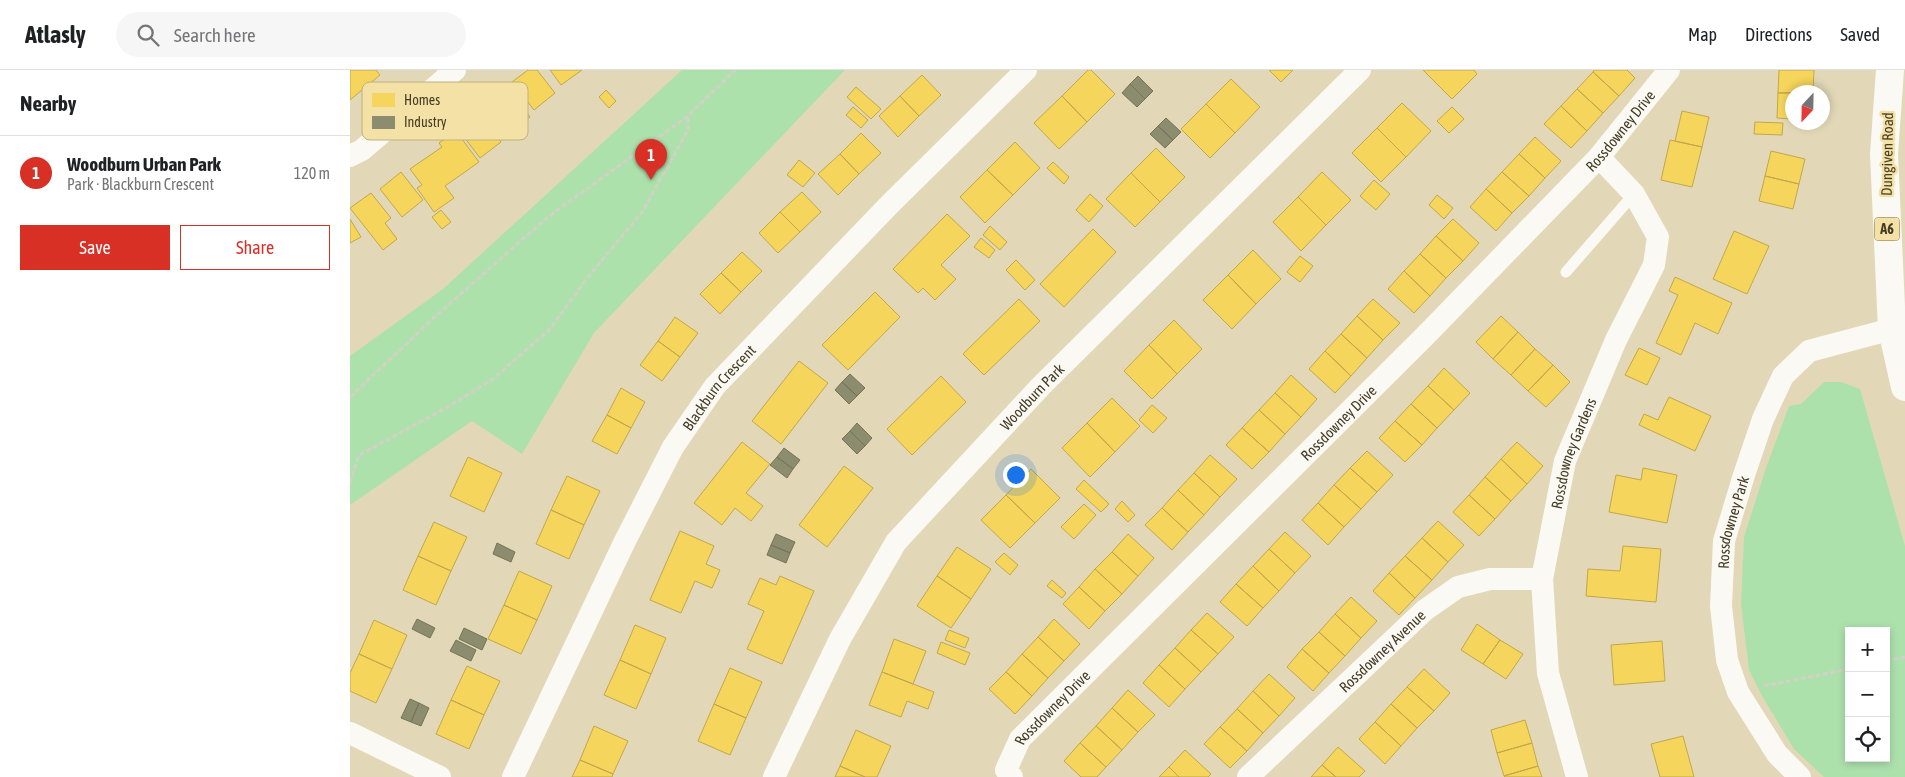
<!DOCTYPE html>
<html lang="en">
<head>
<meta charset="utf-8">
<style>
	body { margin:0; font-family:"Asap Condensed",sans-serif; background:#f6f6f6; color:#202124 }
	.controls { position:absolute; right:15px; bottom:15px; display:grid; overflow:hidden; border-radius:0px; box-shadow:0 2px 8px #0003 }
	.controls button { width:45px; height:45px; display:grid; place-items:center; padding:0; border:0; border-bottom:1px solid #e0e0e0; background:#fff; color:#202124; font:25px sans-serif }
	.compass { position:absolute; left:1435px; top:15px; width:45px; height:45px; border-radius:50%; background:#fff; box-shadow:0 2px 8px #0003; rotate:202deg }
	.you { position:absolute; left:665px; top:404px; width:18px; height:18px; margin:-12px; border:4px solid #fff; border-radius:50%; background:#1a73e8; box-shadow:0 0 0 8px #1a73e833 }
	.badge { display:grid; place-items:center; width:32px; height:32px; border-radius:50%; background:#d93025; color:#fff; font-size:16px; font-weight:700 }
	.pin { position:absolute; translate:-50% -41px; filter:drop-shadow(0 1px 2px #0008) }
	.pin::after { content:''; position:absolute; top:26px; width:18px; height:15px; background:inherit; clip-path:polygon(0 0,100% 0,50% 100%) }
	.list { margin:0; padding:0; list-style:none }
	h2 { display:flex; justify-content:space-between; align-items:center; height:65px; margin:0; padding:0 20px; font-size:21px }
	h2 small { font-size:16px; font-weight:400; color:#757577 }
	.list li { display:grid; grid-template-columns:32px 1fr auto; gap:15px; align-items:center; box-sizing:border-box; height:75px; padding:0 20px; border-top:1px solid #e0e0e0 }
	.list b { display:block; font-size:19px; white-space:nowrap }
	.list p { margin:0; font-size:16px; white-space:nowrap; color:#757577 }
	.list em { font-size:16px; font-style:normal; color:#757577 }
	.actions { display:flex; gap:10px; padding:15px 20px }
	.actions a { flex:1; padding:11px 0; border:1px solid #d93025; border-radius:0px; text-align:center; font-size:18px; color:#d93025 }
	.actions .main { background:#d93025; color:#fff }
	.icon { flex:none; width:28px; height:28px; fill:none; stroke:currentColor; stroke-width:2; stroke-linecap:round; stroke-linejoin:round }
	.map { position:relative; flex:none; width:1555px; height:707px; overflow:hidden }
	header { display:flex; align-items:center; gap:30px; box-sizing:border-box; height:70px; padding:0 25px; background:#fff; border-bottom:1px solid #e0e0e0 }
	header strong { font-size:24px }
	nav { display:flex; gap:28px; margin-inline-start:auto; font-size:18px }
	.search { width:350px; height:45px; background:#f6f6f6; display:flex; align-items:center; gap:12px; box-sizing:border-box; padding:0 18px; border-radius:28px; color:#757577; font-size:19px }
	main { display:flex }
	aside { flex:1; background:#fff }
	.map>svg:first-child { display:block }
	.green { fill:#ade1ac; fill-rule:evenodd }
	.homes { fill:#f6d55c; stroke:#c1a74b }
	.industry { fill:#8c8c6e; stroke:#767458 }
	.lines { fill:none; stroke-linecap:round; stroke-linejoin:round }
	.path { stroke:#d3d0c5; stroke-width:3; stroke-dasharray:5 2.5; stroke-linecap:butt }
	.service { stroke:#fbf9f4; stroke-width:11 }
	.minor { stroke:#fbf9f4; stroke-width:22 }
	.trunk { stroke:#fbf9f4; stroke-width:28 }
	.labels { text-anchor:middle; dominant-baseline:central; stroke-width:5; stroke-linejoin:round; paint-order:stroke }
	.shield { fill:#f4e1a5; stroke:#796e4b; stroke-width:1 }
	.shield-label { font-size:14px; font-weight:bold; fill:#443c24 }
	.street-label { font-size:15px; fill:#443c24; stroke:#f4e1a5 }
	.key { fill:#f4e1a5; stroke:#bfb07e; stroke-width:1 }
	.key-label { font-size:14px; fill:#443c24 }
</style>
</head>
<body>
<header>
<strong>Atlasly</strong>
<div class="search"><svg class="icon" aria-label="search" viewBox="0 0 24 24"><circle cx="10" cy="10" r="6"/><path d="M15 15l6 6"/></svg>Search here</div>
<nav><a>Map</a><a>Directions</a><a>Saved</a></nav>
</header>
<main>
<aside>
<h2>Nearby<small></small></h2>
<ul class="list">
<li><span class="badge">1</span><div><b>Woodburn Urban Park</b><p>Park · Blackburn Crescent</p></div><em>120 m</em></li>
</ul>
<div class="actions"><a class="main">Save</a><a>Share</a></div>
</aside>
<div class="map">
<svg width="1555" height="707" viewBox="0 0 1555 707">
	<rect width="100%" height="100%" fill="#e2d8b7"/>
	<path class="green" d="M332 0H495L244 263 172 384 122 351 0 435V286L93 219Z
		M1474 312H1491L1510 319 1555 476V707H1474L1444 679 1412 626 1399 600 1391 534 1394 467 1416 398 1439 336 1451 334ZM1499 561H1536V688H1499Z"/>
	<path class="homes" d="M0 0H26L30 5 0 30Z
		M178 0H187L205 23 184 40 162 12Z
		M200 0H232L211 15Z
		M738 0H741L765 24 737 52 712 26Z
		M919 0H943L931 12Z
		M1073 0H1124L1127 4 1102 29Z
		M1244 0H1277L1285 8 1269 26 1243 2Z
		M1429 0H1464L1463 22 1428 23Z
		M1243 2 1269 26 1253 43 1227 19Z
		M572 5 591 25 569 46 550 26Z
		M881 9 910 37 885 63 856 34Z
		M506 17 531 39 521 49 497 27Z
		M1227 19 1253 43 1237 61 1211 36Z
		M159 20 180 47 157 64 137 36Z
		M256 20 266 31 259 38 249 27Z
		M1428 23H1442V49L1427 48Z
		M550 26 569 46 548 67 529 46Z
		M712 26 737 52 709 79 684 53Z
		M1052 33 1081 61 1056 87 1027 58Z
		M856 34 885 63 860 88 831 59Z
		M1211 36 1237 61 1221 78 1194 54Z
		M503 37 518 50 511 58 496 45Z
		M1102 37 1114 49 1099 63 1087 51Z
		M1332 41 1359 47 1352 77 1325 71Z
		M129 43 151 72 130 88 108 59Z
		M1405 52 1433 53 1432 65 1404 64Z
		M1027 58 1056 87 1031 112 1002 83Z
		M106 61 129 92 95 116 104 128 84 142 67 118 72 115 60 99 92 77 89 73Z
		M511 63 531 83 509 104 490 84Z
		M1185 67 1211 91 1195 108 1169 84Z
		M1320 70 1352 77 1342 117 1311 110Z
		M665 72 690 98 663 125 637 100Z
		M806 78 835 107 810 132 781 103Z
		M1421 81 1455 89 1449 114 1415 106Z
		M490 84 509 104 488 125 468 104Z
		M1169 84 1195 108 1179 126 1152 102Z
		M449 90 465 103 453 117 437 105Z
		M703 92 719 107 714 114 697 98Z
		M637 100 663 125 635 153 610 127Z
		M51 102 73 130 52 147 30 119Z
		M972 102 1001 130 976 155 948 127Z
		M1152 102 1179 126 1162 143 1136 119Z
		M781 103 810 132 785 157 756 129Z
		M1415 106 1449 114 1443 139 1409 131Z
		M1024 110 1040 124 1026 140 1010 126Z
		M1136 119 1162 143 1146 161 1120 137Z
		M452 122 471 142 450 162 430 142Z
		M21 123 41 148 35 153 47 169 33 180 0 138Z
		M740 124 753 136 739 152 726 140Z
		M1087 125 1103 138 1094 149 1079 135Z
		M948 127 976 155 951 181 923 152Z
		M91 140 101 152 92 159 82 147Z
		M430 142 450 162 428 183 409 163Z
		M597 144 620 166 591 195 606 209 585 230 573 218 568 223 543 199Z
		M0 149 11 167 0 173Z
		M1103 149 1129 173 1113 191 1086 166Z
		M640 156 657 172 650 180 633 165Z
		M743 159 766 182 714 237 690 214Z
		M1384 161 1419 176 1397 224 1363 209Z
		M1086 166 1113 191 1096 208 1070 184Z
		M631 168 645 180 639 188 624 177Z
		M903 180 931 209 906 234 878 205Z
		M392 182 412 201 391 222 371 203Z
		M1070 184 1096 208 1080 226 1054 201Z
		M950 186 963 196 950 212 937 202Z
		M666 190 685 210 675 220 656 200Z
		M1054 201 1080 226 1064 243 1038 219Z
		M371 203 391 222 370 244 350 224Z
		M878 205 906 234 882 259 853 230Z
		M1325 207 1382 233 1368 264 1345 253 1331 285 1306 273 1328 225 1319 221Z
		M525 222 550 247 498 300 472 275Z
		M669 229 690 251 634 305 613 284Z
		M1023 229 1050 253 1033 270 1007 246Z
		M1007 246 1033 270 1017 288 991 264Z
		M1151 246 1168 262 1143 289 1126 272Z
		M325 247 348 263 330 287 308 271Z
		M824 250 852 279 827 304 799 275Z
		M1168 262 1185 279 1161 305 1143 289Z
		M991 264 1017 288 1001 306 975 281Z
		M308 271 330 287 312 311 290 295Z
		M799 275 827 304 802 329 774 301Z
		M1289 278 1310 288 1297 315 1275 305Z
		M1185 279 1203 295 1178 321 1161 305Z
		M975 281 1001 306 985 323 959 299Z
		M449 291 478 313 431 374 402 351Z
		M1203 295 1220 312 1196 337 1178 321Z
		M1094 298 1120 323 1104 340 1078 316Z
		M941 305 967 329 951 347 925 323Z
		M591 306 616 332 562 385 537 359Z
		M1078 316 1104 340 1087 358 1061 334Z
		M271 318 295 332 281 358 257 345Z
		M925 323 951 347 935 364 909 340Z
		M1319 327 1361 346 1345 381 1289 355 1294 344 1308 350Z
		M762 328 790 356 765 382 737 353Z
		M1061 334 1087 358 1072 375 1045 351Z
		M802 335 817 348 803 363 789 350Z
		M909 340 935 364 919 382 892 358Z
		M257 345 281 358 267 384 242 371Z
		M1045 351 1072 375 1055 392 1029 368Z
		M737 353 765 382 740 407 712 378Z
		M892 358 919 382 902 399 876 375Z
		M392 372 420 394 396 423 413 436 401 451 385 438 372 455 344 433Z
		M1167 372 1193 396 1177 414 1151 389Z
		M1017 381 1043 405 1027 422 1000 398Z
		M860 385 887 409 870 427 844 403Z
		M118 387 152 403 134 442 100 426Z
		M1151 389 1177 414 1161 431 1135 407Z
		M494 396 523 418 477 477 449 455Z
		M1000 398 1027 422 1011 439 984 415Z
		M1293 398 1327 405 1317 453 1259 442 1266 405 1291 410Z
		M681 399 710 428 685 453 656 425Z
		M844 403 870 427 854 445 828 420Z
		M217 406 250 421 234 455 201 440Z
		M1135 407 1161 431 1145 449 1119 425Z
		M734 410 759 434 751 442 726 419Z
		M984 415 1011 439 994 457 968 433Z
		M828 420 854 445 838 462 812 438Z
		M656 425 685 453 660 478 631 450Z
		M1119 425 1145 449 1129 466 1103 442Z
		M772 431 785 445 778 452 765 439Z
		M968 433 994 457 978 475 952 450Z
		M734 434 746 445 724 469 711 457Z
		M812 438 838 462 822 480 795 455Z
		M201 440 234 455 219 489 186 474Z
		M1088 451 1114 475 1098 492 1072 468Z
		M84 452 117 467 101 501 68 486Z
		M330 461 364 476 356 494 370 500 362 518 345 511 331 543 300 530Z
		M935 462 961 486 945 503 919 479Z
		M778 464 804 488 788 506 762 482Z
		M1072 468 1098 492 1082 510 1055 486Z
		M1273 476 1311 479 1306 532 1236 526 1238 499 1270 501Z
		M607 477 641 499 621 529 587 506Z
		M919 479 945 503 929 521 903 496Z
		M762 482 788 506 772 524 745 499Z
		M654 483 668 495 660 505 645 492Z
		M68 486 101 501 86 535 53 520Z
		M1055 486 1082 510 1065 528 1039 503Z
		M903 496 929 521 913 538 886 514Z
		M745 499 772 524 755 541 729 517Z
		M169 501 202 516 187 550 154 535Z
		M1039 503 1065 528 1049 545 1023 521Z
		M430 506 464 521 432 594 397 579 414 541 398 534 410 508 426 515Z
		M587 506 621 529 601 558 567 536Z
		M702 510 716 523 712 528 697 516Z
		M886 514 913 538 897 556 870 532Z
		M729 517 755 541 739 559 713 534Z
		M1001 527 1027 551 1011 568 985 544Z
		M154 535 187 550 171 584 138 569Z
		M857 543 884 567 868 584 841 560Z
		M985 544 1011 568 995 586 969 562Z
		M704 549 730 574 714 591 688 567Z
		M24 550 57 565 42 599 9 584Z
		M1127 554 1150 570 1133 594 1111 580Z
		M285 555 316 568 301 604 270 590Z
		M599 560 619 568 615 578 595 570Z
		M841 560 868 584 851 602 825 578Z
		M969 562 995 586 979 603 952 579Z
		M688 567 714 591 698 608 672 584Z
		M544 569 576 581 563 614 532 602Z
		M1150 570 1173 584 1156 609 1133 594Z
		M1312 571 1315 611 1264 615 1261 575Z
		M591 572 620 583 615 595 587 583Z
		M825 578 851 602 835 619 809 595Z
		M952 579 979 603 963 621 937 597Z
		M9 584 42 599 26 633 0 621V603Z
		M672 584 698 608 682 626 656 602Z
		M270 590 301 604 286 639 254 625Z
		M809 595 835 619 819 637 793 613Z
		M117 596 150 611 134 645 101 630Z
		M380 598 412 612 396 648 364 634Z
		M1074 599 1100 623 1084 641 1057 617Z
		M532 602 584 622 578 639 557 631 551 647 519 635Z
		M656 602 682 626 665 644 639 619Z
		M919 604 945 628 929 646 903 621Z
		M1057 617 1084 641 1067 658 1041 634Z
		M778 620 805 645 788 662 762 638Z
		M903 621 929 646 913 663 887 639Z
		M101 630 134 645 119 679 86 664Z
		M364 634 396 648 380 685 348 671Z
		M1041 634 1067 658 1051 676 1025 652Z
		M762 638 788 662 772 680 746 656Z
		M887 639 913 663 897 681 870 657Z
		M1175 650 1182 673 1147 683 1141 660Z
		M1025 652 1051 676 1035 694 1009 669Z
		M244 656 278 671 263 704 230 690Z
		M746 656 772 680 756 697 730 673Z
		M870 657 897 681 880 698 854 674Z
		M506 660 541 676 527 707H515L490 696Z
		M1333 666 1344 707H1310L1301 674Z
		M730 673 756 697 747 707H731L714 691Z
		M1182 673 1188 696 1154 706 1147 683Z
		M988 677 1015 701 1009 707H986L972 695Z
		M835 680 861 704 858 707H829L819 697Z
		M230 690 263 704 262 707H222Z
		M972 695 986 707H961Z
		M490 696 515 707H485Z
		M1188 696 1192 707H1155L1154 706Z
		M819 697 829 707H809Z"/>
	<path class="industry" d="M788 6 803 21 795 29 780 14Z
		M780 14 795 29 787 37 772 23Z
		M816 48 831 62 823 70 808 56Z
		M808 56 823 70 815 78 800 64Z
		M500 304 515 318 507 326 492 312Z
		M492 312 507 326 499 334 485 320Z
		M507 353 522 368 515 376 500 361Z
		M500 361 515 376 507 384 492 369Z
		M434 378 450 390 443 399 427 387Z
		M427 387 443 399 437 408 420 395Z
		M426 464 445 472 440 483 421 475Z
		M147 473 165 482 161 492 143 484Z
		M421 475 440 483 436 493 417 485Z
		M67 549 85 558 80 568 62 559Z
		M114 558 137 569 132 580 109 569Z
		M106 570 126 580 121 591 100 581Z
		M60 629 69 633 61 652 51 648Z
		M69 633 79 638 71 656 61 652Z"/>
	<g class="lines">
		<path class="path" d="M0 327 89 243 198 147 338 46 385 0
			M0 413 9 385 96 338 143 309 200 259 238 207 293 141 338 60V46
			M1536 591 1555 587
			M1414 616 1499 599"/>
		<path class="service" d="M1216 202 1284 124"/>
		<g class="minor">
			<path d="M0 86 12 80 105 0"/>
			<path d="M0 663 90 707"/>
			<path id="s1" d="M163 707 274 473 323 377 365 316 540 134 676 0"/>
			<path id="s2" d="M424 707 490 569 546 472 691 316 1010 0"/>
			<path id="s3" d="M662 707 656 700 670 669 1076 265 1249 87 1319 0"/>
			<path id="s4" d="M898 707 1075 540 1108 517 1140 509H1192"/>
			<path id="s5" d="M1227 707 1198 603 1192 509 1215 391 1266 270 1304 195 1308 167 1284 124 1249 87"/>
			<path id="s6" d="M1450 707 1427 684 1388 622 1377 590 1371 536 1374 471 1394 405 1413 349 1433 306 1459 281 1542 259"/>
		</g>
		<path class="trunk" d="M1540 0 1534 84 1542 259 1555 317"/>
	</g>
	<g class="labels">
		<rect class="shield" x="1524.5" y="147.5" width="25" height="23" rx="4"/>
		<g class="shield-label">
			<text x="1537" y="159">A6</text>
		</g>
		<g class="street-label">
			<text stroke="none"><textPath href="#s3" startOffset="898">Rossdowney Drive</textPath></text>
			<text transform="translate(1537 84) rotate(-89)">Dungiven Road</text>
			<text stroke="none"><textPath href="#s1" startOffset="442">Blackburn Crescent</textPath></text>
			<text stroke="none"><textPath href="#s2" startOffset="464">Woodburn Park</textPath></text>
			<text stroke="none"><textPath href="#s3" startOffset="492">Rossdowney Drive</textPath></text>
			<text stroke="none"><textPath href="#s5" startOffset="332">Rossdowney Gardens</textPath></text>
			<text stroke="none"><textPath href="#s6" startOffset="279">Rossdowney Park</textPath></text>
			<text stroke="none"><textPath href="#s4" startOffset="184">Rossdowney Avenue</textPath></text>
			<text stroke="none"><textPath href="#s3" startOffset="88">Rossdowney Drive</textPath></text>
		</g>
	</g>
	<rect x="12" y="12" width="166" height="58" rx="8" class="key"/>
	<rect x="22" y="23" width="23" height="14" fill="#f6d55c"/>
	<rect x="22" y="46" width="23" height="13" fill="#8c8c6e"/>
	<g class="key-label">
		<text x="54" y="35">Homes</text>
		<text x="54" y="57">Industry</text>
	</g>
</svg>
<div class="controls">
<button>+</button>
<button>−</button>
<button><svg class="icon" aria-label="locate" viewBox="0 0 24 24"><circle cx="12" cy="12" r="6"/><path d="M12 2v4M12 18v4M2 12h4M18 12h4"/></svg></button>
</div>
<svg class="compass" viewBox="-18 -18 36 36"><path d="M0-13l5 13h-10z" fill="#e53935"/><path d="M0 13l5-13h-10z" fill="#757577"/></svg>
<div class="you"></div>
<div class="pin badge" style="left:301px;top:110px">1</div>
</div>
</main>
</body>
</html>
